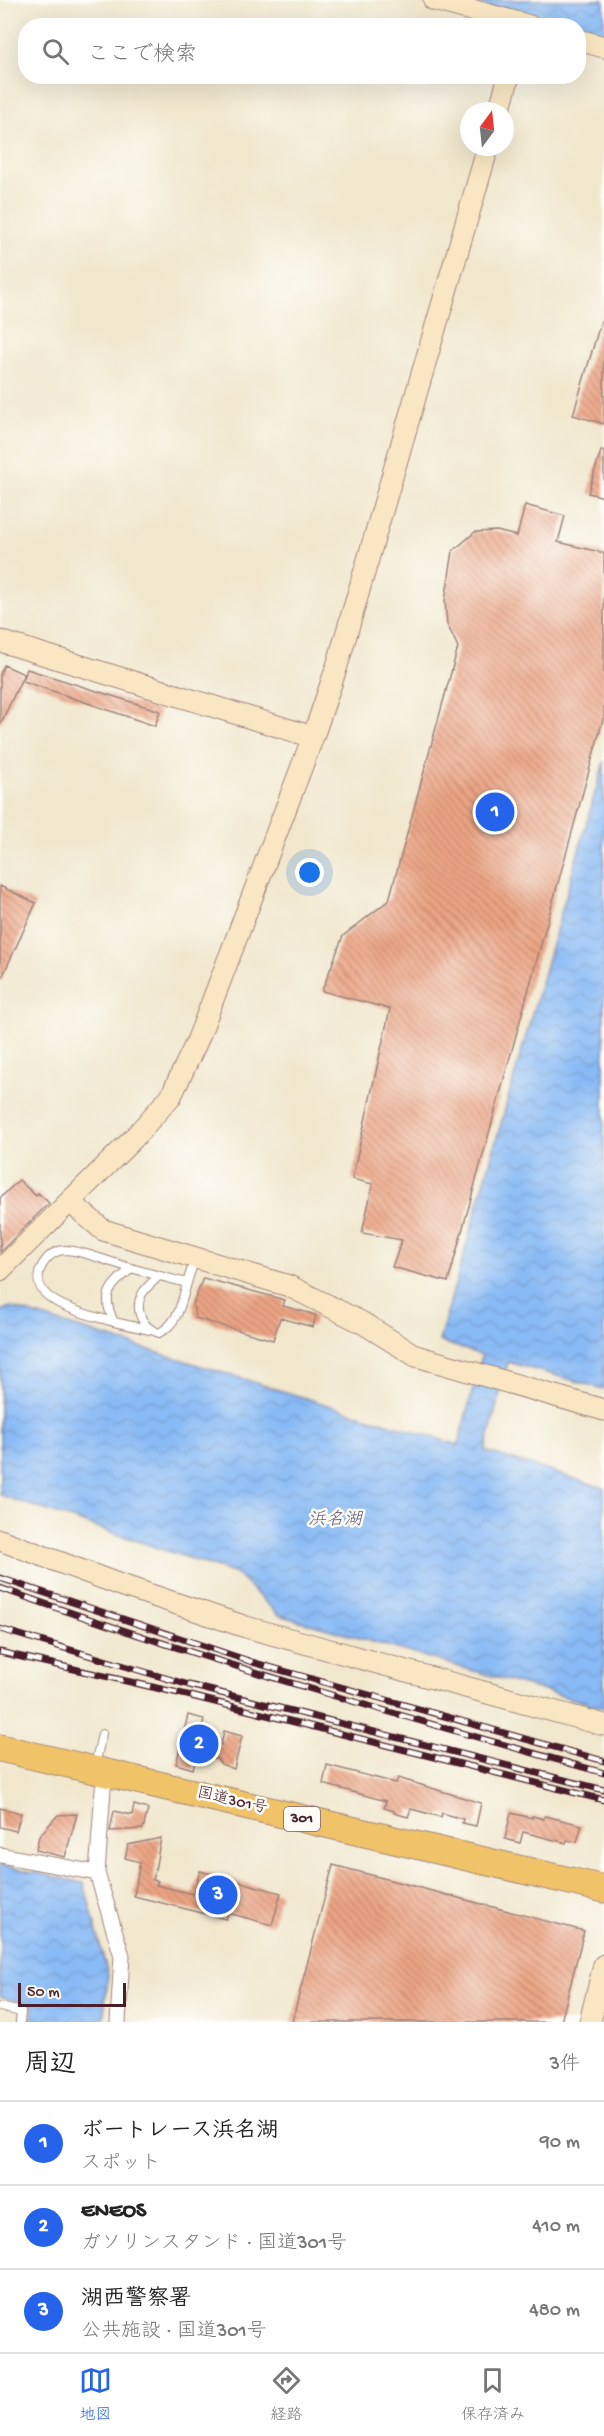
<!DOCTYPE html>
<html lang="ja">
<head>
<meta charset="utf-8">
<style>
	body { margin:0; font-family:"Gochi Hand","Klee One",sans-serif; background:#f6f6f6; color:#222 }
	.compass { position:absolute; left:460px; top:102px; width:54px; height:54px; border-radius:50%; background:#fff; box-shadow:0 6px 24px #0002; rotate:15deg }
	.scale { position:absolute; left:18px; bottom:15px; width:108px; box-sizing:border-box; padding-left:6px; border:3px solid #4a1f2b; border-top:0; font-size:16px; line-height:21px; white-space:nowrap; color:#4a1f2b; -webkit-text-stroke:4px #fdfcf7; paint-order:stroke }
	.you { position:absolute; left:310px; top:873px; width:21px; height:21px; margin:-15px; border:4px solid #fff; border-radius:50%; background:#1a73e8; box-shadow:0 0 0 9px #1a73e833 }
	.badge { display:grid; place-items:center; width:39px; height:39px; border-radius:50%; background:#2563eb; color:#fff; font-size:20px; font-weight:700 }
	.pin { position:absolute; translate:-50% -50%; border:3px solid #fff; box-shadow:0 2px 6px #0006 }
	.list { margin:0; padding:0; list-style:none }
	h2 { display:flex; justify-content:space-between; align-items:center; height:78px; margin:0; padding:0 24px; font-size:26px }
	h2 small { font-size:20px; font-weight:400; color:#767676 }
	.list li { display:grid; grid-template-columns:39px 1fr auto; gap:18px; align-items:center; box-sizing:border-box; height:84px; padding:0 24px; border-top:2px solid #e0e0e0 }
	.list b { display:block; font-size:22px; white-space:nowrap }
	.list p { margin:0; font-size:20px; white-space:nowrap; color:#767676 }
	.list em { font-size:20px; font-style:normal; color:#767676 }
	.icon { flex:none; width:33px; height:33px; fill:none; stroke:currentColor; stroke-width:2; stroke-linecap:round; stroke-linejoin:round }
	.map { position:relative; flex:none; width:604px; height:2022px; overflow:hidden }
	.search { position:absolute; background:#fff; box-shadow:0 6px 24px #0002; left:18px; right:18px; top:18px; height:66px; display:flex; align-items:center; gap:15px; box-sizing:border-box; padding:0 21px; border-radius:24px; color:#767676; font-size:22px }
	.sheet { height:330px; background:#fff }
	nav { display:flex; justify-content:space-around; align-items:center; box-sizing:border-box; height:84px; border-top:2px solid #e0e0e0; background:#fff; font-size:16px; color:#767676 }
	nav a { display:grid; justify-items:center; gap:3px }
	nav .on { color:#2563eb }
	.map>svg:first-child { display:block }
	.water { fill:url(#water-waves); stroke:#696c90; stroke-width:1.5 }
	.building { fill:url(#building-back-hatch) }
	.lines { fill:none; stroke-linecap:round; stroke-linejoin:round }
	.lane-casing { stroke:#9e837c; stroke-width:10 }
	.street-casing { stroke:#9e837c; stroke-width:17 }
	.secondary-casing { stroke:#9e837c; stroke-width:23 }
	.highway-casing { stroke:#9e837c; stroke-width:29 }
	.lane { stroke:#fff; stroke-width:8 }
	.street { stroke:#fff; stroke-width:15 }
	.secondary { stroke:#f9e7c3; stroke-width:21 }
	.highway { stroke:#f0c369; stroke-width:27 }
	.rail-casing { stroke:#4a1f2b; stroke-width:7 }
	.rail { stroke:#fdfcf7; stroke-width:4.5; stroke-dasharray:14; stroke-linecap:butt }
	.labels { text-anchor:middle; dominant-baseline:central; stroke-width:5; stroke-linejoin:round; paint-order:stroke }
	.shield { fill:#fdfcf7; stroke:#806168; stroke-width:1.5 }
	.shield-label { font-size:15px; font-weight:bold; fill:#4a1f2b }
	.street-label { font-size:16px; fill:#4a1f2b; stroke:#fdfcf7 }
	.water-label { font-size:18px; font-style:italic; fill:#605572; stroke:#fdfcf7 }
</style>
</head>
<body>
<div class="map">
<svg width="604" height="2022" viewBox="0 0 604 2022">
	<defs>
		<pattern id="water-waves" width="16" height="10" patternUnits="userSpaceOnUse" patternTransform="scale(1.5)"><rect width="16" height="10" fill="#88baf5"/><path d="M0 5q4-4 8 0t8 0" fill="none" stroke="#779fd2"/></pattern>
		<pattern id="building-back-hatch" width="6" height="6" patternUnits="userSpaceOnUse" patternTransform="scale(1.5)"><rect width="6" height="6" fill="#eca484"/><path d="M-1 5l2 2M0 0l6 6M5-1l2 2" fill="none" stroke="#c1856c"/></pattern>
	</defs>
	<rect width="100%" height="100%" fill="#fdfcf7"/>
	<filter id="ink" filterUnits="userSpaceOnUse"><feTurbulence type="fractalNoise" baseFrequency=".0167" numOctaves="2"/><feDisplacementMap in="SourceGraphic" scale="12" xChannelSelector="R" yChannelSelector="G"/><feConvolveMatrix kernelMatrix="1 2 1 2 8 2 1 2 1" color-interpolation-filters="sRGB"/></filter>
	<filter id="wash" filterUnits="userSpaceOnUse"><feTurbulence type="fractalNoise" baseFrequency=".008" numOctaves="4" result="noise"/><feDisplacementMap in="SourceGraphic" scale="24" xChannelSelector="R" yChannelSelector="G"/><feGaussianBlur stdDeviation="1.35" result="paint"/><feColorMatrix in="noise" values="0 0 0 0 0 0 0 0 0 0 0 0 0 0 0 0 0 1.4 0 .05"/><feComposite in="paint" operator="in"/></filter>
	<g filter="url(#wash)">
		<rect width="100%" height="100%" fill="#f1e7cd"/>
		<path class="water" d="M464 0H604V39L579 32 578 26 555 25Z
			M604 762V1389L508 1362 485 1451 604 1488V1708L279 1615 236 1574 0 1495V1311L10 1307 458 1445 482 1355 439 1341Z
			M0 1865 84 1883 108 1975 103 2022H31L33 2005 0 1997Z"/>
		<g id="blocks">
			<path class="building" d="M601 321H604V424L573 415Z
				M601 451H604V497L588 493Z
				M525 505 565 516 558 542 604 553V716L448 1282 392 1267 402 1240 362 1233 373 1184 352 1179 390 1009 322 991 343 936 389 900 458 647 447 624 445 601 453 551 475 532 497 531 517 536Z
				M4 665 24 674 0 725V674Z
				M27 669 160 711 155 726 23 681Z
				M0 886 36 903 0 982Z
				M19 1180 36 1196 38 1193 49 1203 0 1252V1198Z
				M203 1278 285 1300 283 1306 316 1315 313 1327 280 1318 273 1340 195 1318 193 1304Z
				M188 1715 204 1719 200 1739 221 1745 224 1731 242 1736 234 1769 221 1764 217 1759 197 1754 193 1769 176 1764Z
				M327 1765 396 1783 398 1778 481 1803 476 1826 462 1823 463 1819 442 1813 441 1817 411 1809 408 1817 394 1813V1811L384 1808 386 1801 323 1784Z
				M134 1805 148 1809 143 1829 110 1831 114 1811 132 1815Z
				M0 1808 21 1813 16 1831 0 1827Z
				M511 1813 532 1818V1816L544 1819 545 1816 582 1825 577 1842 567 1840 566 1843 523 1832 520 1843 505 1839Z
				M77 1814 65 1857 36 1850 39 1836 58 1815Z
				M161 1838 153 1880 158 1881 156 1885 193 1894 200 1871 281 1893 272 1925 228 1913 226 1919 134 1896 140 1862 125 1858 128 1845Z
				M333 1865 584 1931 561 2022H292Z"/>
		</g>
	</g>
	<g filter="url(#ink)">
		<use href="#blocks" fill-opacity="0" stroke="#9e837c" stroke-width="1.5"/>
		<g class="lines">
			<defs>
				<path id="lane" d="M132 1268C111 1286 100 1293 114 1322 91 1315 20 1302 43 1264 48 1256 56 1250 66 1250 83 1251 100 1259 115 1263 139 1271 163 1277 187 1283L194 1261
					M159 1276C154 1281 146 1287 142 1294 134 1310 142 1328 159 1333 179 1323 181 1303 187 1283
					M114 1322 150 1330
					M95 1765 102 1734
					M0 2007 21 2012 20 2022"/>
				<path id="street" d="M107 1773 103 1789 97 1873 122 1956 118 2022
					M0 1855 97 1873"/>
				<path id="secondary" d="M434 0 530 26
					M578 40 604 47
					M499 111 509 76
					M0 641 313 737
					M70 1202 103 1230 289 1286 361 1322 416 1356 604 1410
					M0 1270 133 1139 171 1096 198 1039 313 737 337 666 488 147
					M0 1540 118 1584 246 1627 604 1725
					M590 2022 604 1965"/>
				<path id="highway" d="M0 1748 604 1889"/>
			</defs>
			<use href="#lane" class="lane-casing"/>
			<use href="#street" class="street-casing"/>
			<use href="#secondary" class="secondary-casing"/>
			<use href="#highway" class="highway-casing"/>
			<use href="#lane" class="lane"/>
			<use href="#street" class="street"/>
			<use href="#secondary" class="secondary"/>
			<use href="#highway" class="highway"/>
			<defs>
				<path id="rail" d="M0 1578 252 1662 604 1761
					M0 1588C199 1659 401 1716 604 1773
					M0 1629 189 1685 604 1790
					M0 1652 187 1695 604 1800"/>
			</defs>
			<use href="#rail" class="rail-casing"/>
			<use href="#rail" class="rail"/>
		</g>
	</g>
	<g class="labels">
		<rect class="shield" x="284" y="1807" width="36" height="24" rx="4.5"/>
		<g class="shield-label">
			<text x="302" y="1819">301</text>
		</g>
		<g class="street-label">
			<text transform="translate(232 1802) rotate(13)">国道301号</text>
		</g>
		<g class="water-label">
			<text x="335" y="1520">浜名湖</text>
		</g>
	</g>
</svg>
<svg class="compass" viewBox="-18 -18 36 36"><path d="M0-13l5 13h-10z" fill="#e53935"/><path d="M0 13l5-13h-10z" fill="#767676"/></svg>
<div class="scale">50 m</div>
<div class="you"></div>
<div class="pin badge" style="left:495px;top:812px">1</div>
<div class="pin badge" style="left:199px;top:1744px">2</div>
<div class="pin badge" style="left:218px;top:1895px">3</div>
<div class="search"><svg class="icon" aria-label="search" viewBox="0 0 24 24"><circle cx="10" cy="10" r="6"/><path d="M15 15l6 6"/></svg>ここで検索</div>
</div>
<section class="sheet">
<h2>周辺<small>3件</small></h2>
<ul class="list">
<li><span class="badge">1</span><div><b>ボートレース浜名湖</b><p>スポット</p></div><em>90 m</em></li>
<li><span class="badge">2</span><div><b>ENEOS</b><p>ガソリンスタンド · 国道301号</p></div><em>410 m</em></li>
<li><span class="badge">3</span><div><b>湖西警察署</b><p>公共施設 · 国道301号</p></div><em>480 m</em></li>
</ul>
</section>
<nav>
<a class="on"><svg class="icon" aria-label="map" viewBox="0 0 24 24"><path d="M3 6l6-2 6 2 6-2v14l-6 2-6-2-6 2zM9 4v14M15 6v14"/></svg>地図</a>
<a><svg class="icon" aria-label="directions" viewBox="0 0 24 24"><path d="M12 3l9 9-9 9-9-9zM9 14v-3h6M13 9l2 2-2 2"/></svg>経路</a>
<a><svg class="icon" aria-label="saved" viewBox="0 0 24 24"><path d="M7 4h10v16l-5-4-5 4z"/></svg>保存済み</a>
</nav>
</body>
</html>
